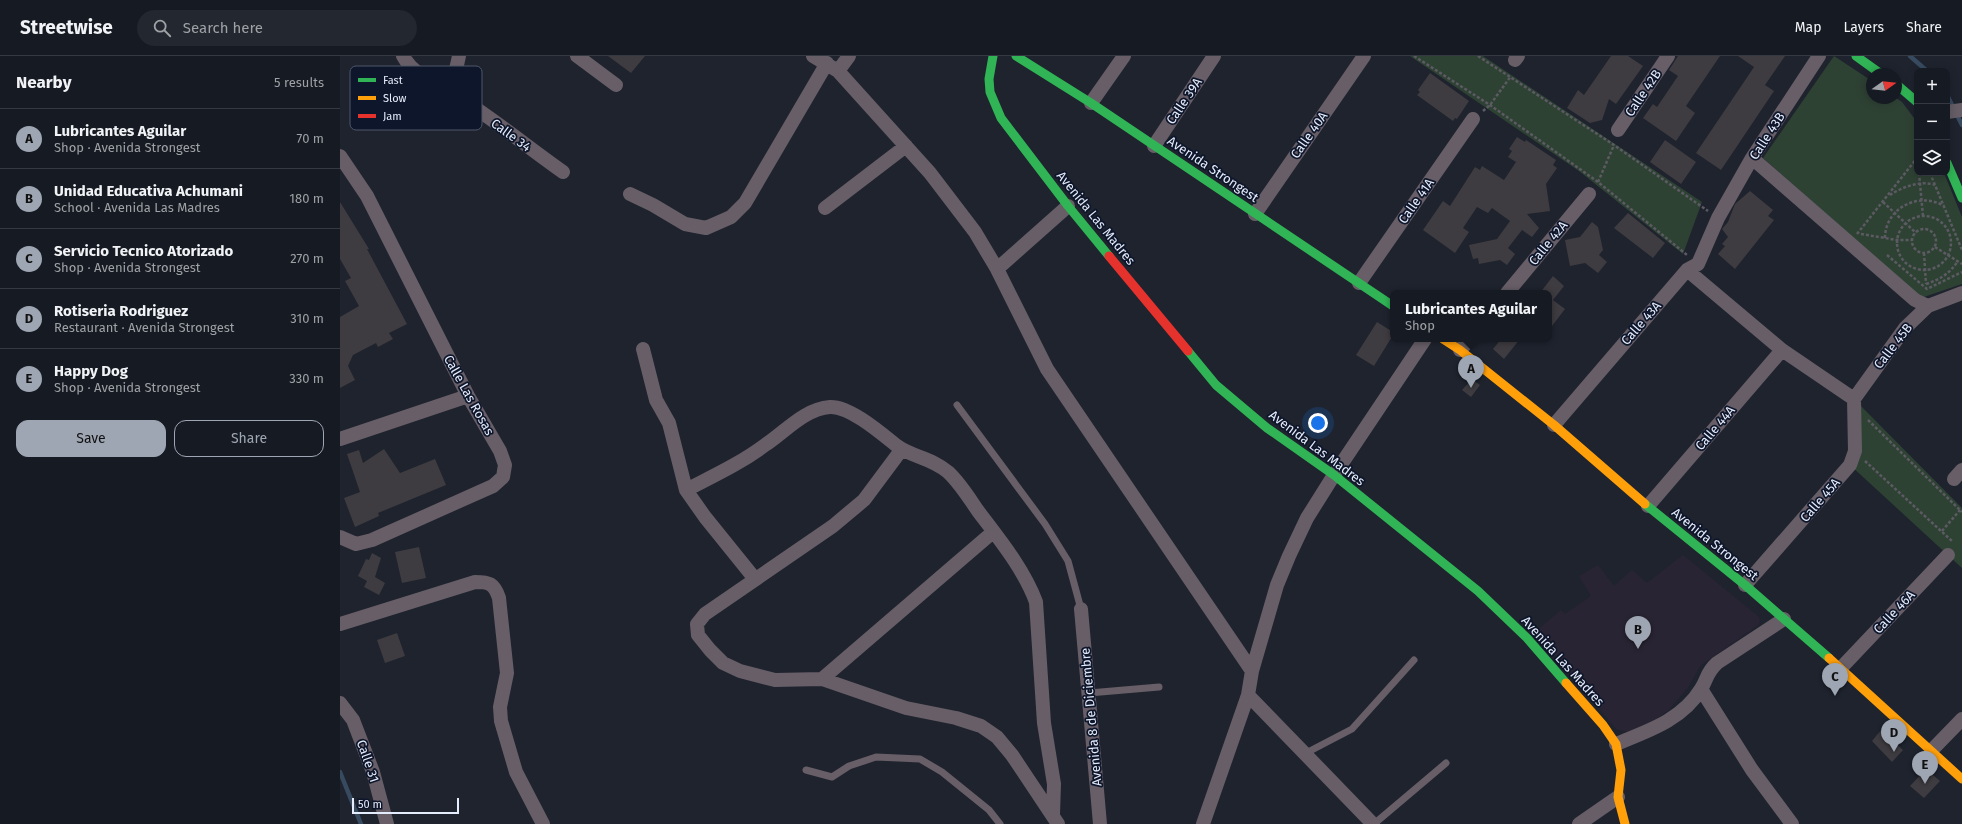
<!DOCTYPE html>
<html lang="en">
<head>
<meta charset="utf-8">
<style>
	body { margin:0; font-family:"Fira Sans",sans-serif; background:#23272f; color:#f1f3f6 }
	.controls { position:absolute; right:12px; top:12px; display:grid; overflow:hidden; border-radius:8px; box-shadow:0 2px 10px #0003 }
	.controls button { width:36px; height:36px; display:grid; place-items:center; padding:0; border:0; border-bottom:1px solid #353840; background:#161a22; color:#f1f3f6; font:20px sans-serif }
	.compass { position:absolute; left:1526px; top:12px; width:36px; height:36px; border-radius:50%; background:#161a22; box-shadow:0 2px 10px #0003; rotate:75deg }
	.scale { position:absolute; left:12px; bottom:10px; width:107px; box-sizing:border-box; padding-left:4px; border:2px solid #e5ecfb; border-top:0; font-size:11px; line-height:14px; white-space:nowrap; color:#e5ecfb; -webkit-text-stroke:3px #0e162b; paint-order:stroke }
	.you { position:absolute; left:978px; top:367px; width:14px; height:14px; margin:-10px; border:3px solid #fff; border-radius:50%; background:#1a73e8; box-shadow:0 0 0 6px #1a73e833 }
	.badge { display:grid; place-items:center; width:26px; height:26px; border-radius:50%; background:#9fa6b3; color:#111; font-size:13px; font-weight:700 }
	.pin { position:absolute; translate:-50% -33px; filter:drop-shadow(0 1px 2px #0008) }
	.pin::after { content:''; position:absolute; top:21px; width:14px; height:12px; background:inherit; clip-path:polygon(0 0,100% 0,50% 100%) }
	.popup { position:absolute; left:1050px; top:234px; width:162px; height:52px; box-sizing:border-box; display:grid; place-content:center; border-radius:8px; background:#161a22; filter:drop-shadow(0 1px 3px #0005); font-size:13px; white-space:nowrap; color:#9ea1a5 }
	.popup b { font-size:15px; color:#f1f3f6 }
	.popup::after { content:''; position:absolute; left:50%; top:100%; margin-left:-8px; border:8px solid transparent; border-top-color:#161a22 }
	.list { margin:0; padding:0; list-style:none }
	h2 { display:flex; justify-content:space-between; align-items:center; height:52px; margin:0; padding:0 16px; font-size:17px }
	h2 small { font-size:13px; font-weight:400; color:#9ea1a5 }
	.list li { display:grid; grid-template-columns:26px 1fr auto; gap:12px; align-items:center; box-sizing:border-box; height:60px; padding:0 16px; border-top:1px solid #353840 }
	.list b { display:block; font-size:15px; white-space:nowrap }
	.list p { margin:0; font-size:13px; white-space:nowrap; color:#9ea1a5 }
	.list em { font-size:13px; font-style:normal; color:#9ea1a5 }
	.actions { display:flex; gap:8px; padding:12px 16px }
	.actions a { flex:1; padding:9px 0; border:1px solid #9fa6b3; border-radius:12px; text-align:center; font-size:14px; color:#9fa6b3 }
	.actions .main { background:#9fa6b3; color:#111 }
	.icon { flex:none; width:22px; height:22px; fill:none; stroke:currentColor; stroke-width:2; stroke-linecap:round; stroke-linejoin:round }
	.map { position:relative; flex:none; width:1622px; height:768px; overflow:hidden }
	header { display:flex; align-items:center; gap:24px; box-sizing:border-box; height:56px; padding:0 20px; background:#161a22; border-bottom:1px solid #353840 }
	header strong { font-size:19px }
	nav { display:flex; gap:22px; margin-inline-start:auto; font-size:14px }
	.search { width:280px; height:36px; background:#23272f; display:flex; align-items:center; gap:10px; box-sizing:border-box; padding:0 14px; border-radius:22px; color:#9ea1a5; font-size:15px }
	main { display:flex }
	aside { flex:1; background:#161a22 }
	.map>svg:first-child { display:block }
	.education { fill:#292433 }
	.green { fill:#2e4234 }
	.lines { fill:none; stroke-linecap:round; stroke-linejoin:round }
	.stream { stroke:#374a5f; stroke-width:4.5 }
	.building { fill:#3e3c40 }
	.path { stroke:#5c5a62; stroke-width:2.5; stroke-dasharray:3 2; stroke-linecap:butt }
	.lane { stroke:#675e67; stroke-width:7 }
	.street { stroke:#675e67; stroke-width:14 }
	.fast { stroke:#30b455; stroke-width:9 }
	.slow { stroke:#ff9f0a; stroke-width:9 }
	.jam { stroke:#e5322d; stroke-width:9 }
	.labels { text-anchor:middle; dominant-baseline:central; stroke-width:3.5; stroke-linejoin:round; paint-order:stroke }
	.street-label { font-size:13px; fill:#e5ecfb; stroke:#0e162b }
	.key { fill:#0e162b; stroke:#4e5669; stroke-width:1 }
	.key-label { font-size:11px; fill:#e5ecfb }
</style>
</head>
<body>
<header>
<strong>Streetwise</strong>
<div class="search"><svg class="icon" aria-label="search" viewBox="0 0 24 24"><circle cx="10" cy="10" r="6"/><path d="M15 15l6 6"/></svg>Search here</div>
<nav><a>Map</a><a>Layers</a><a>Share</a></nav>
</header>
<main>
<aside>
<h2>Nearby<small>5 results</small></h2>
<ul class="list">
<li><span class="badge">A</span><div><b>Lubricantes Aguilar</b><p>Shop · Avenida Strongest</p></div><em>70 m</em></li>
<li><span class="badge">B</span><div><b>Unidad Educativa Achumani</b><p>School · Avenida Las Madres</p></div><em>180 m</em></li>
<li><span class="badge">C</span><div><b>Servicio Tecnico Atorizado</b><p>Shop · Avenida Strongest</p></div><em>270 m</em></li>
<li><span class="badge">D</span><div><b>Rotiseria Rodriguez</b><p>Restaurant · Avenida Strongest</p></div><em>310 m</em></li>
<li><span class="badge">E</span><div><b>Happy Dog</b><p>Shop · Avenida Strongest</p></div><em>330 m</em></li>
</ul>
<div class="actions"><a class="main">Save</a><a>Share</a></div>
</aside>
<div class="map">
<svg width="1622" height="768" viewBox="0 0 1622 768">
	<rect width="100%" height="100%" fill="#1e232e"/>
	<path class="education" d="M1343 499 1419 561 1420 566 1418 569 1360 610 1349 630 1328 655 1314 664 1288 676 1276 673 1196 575 1221 554 1225 558 1251 540 1239 520 1258 509 1274 530 1292 514 1307 527Z"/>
	<path class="green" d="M1070 0H1143L1362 146 1343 198 1239 115Z
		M1494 0 1532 25V42H1556L1562 46 1577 66V117H1604L1622 161V228L1581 242 1423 102Z
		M1514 343 1622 452V512L1510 409Z"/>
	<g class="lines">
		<path class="stream" d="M1570 0 1587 15
			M1607 39 1622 69
			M0 716 21 768"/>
	</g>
	<path class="building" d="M268 0H305L291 17Z
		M1271 0H1288L1303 10 1276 48 1269 43 1262 64 1250 67 1227 52 1238 34 1244 39Z
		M1338 0H1380L1346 50 1355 57 1336 85 1303 62 1313 48 1317 51 1338 20 1329 14Z
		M1398 0H1445L1425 29 1434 35 1381 114 1356 97 1414 11Z
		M1090 17 1129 45 1117 63 1115 62 1113 65 1077 39 1080 36 1078 34Z
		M1177 81 1185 86 1186 84 1216 104 1213 109 1217 112 1206 128 1210 155 1187 158 1199 172 1192 181 1182 174 1168 192 1175 198 1167 209 1160 204 1139 208 1138 202 1133 203 1129 189 1157 183 1170 165 1152 152 1148 157 1137 151 1123 172 1129 176 1115 197 1083 174 1103 145 1110 150 1135 111 1140 114 1142 110 1164 124 1176 106 1168 101 1172 95 1169 93Z
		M1325 84 1356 106 1341 128 1310 106Z
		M1410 135 1433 154 1428 160 1434 164 1395 213 1378 198 1385 190 1382 188 1388 181 1382 173 1388 166 1395 148Z
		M0 146 29 193H27L67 268 49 277 53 283 38 291 36 287 13 299 8 310 15 324 0 332V261L19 250 5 225 11 222 0 203Z
		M1288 157 1325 187 1313 202 1274 172Z
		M1252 166 1258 171 1263 194 1259 199 1267 206 1258 217 1245 207 1230 210 1225 184 1240 181Z
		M1213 220 1224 230 1213 244 1225 253 1209 274V237H1200Z
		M1037 266 1053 276V279L1034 310 1016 299Z
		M1161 283H1180L1164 303 1153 293Z
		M1132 323 1140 329 1131 341 1122 334Z
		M44 393 60 417 95 403 106 429 38 457 39 460 15 471 4 442 20 436 7 398 19 394 23 407Z
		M79 491 86 522 62 527 55 496Z
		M32 497 41 502 35 521 45 527 39 539 24 531 27 525 18 520 26 503 29 504Z
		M57 577 65 600 45 607 37 584Z
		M1541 674 1563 694 1552 706 1532 685Z
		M1586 713 1600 725 1584 742 1570 730Z"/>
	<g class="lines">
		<path class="path" d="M1074 0 1150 49 1258 126 1347 199
			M1138 0 1274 89 1368 155
			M1143 55 1150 49 1171 20
			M1579 117 1583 160
			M1590 117 1622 194
			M1258 126 1274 89
			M1550 139C1562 131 1581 124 1595 129
			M1543 146 1576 177
			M1557 187a27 27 0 1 1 54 0a27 27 0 1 1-54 0Z
			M1572 185a12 12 0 1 1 24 0a12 12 0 1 1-24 0Z
			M1517 178 1577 102
			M1521 178 1557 184H1572
			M1545 182C1545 152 1579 135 1604 150
			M1595 191 1622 208
			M1584 197 1586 228
			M1547 199 1587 233 1622 216
			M1586 228C1601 223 1609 218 1618 205
			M1528 364 1622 456
			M1525 405 1613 486
			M1602 475 1620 454"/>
		<path class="lane" d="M617 349 705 468 728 505 741 553
			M749 637 819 631
			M966 697 1012 673 1074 604
			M466 714 492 721 509 710 536 701 580 703 602 716 649 754 660 768
			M1034 768 1106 707"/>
		<path class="street" d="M63 0C74 20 93 25 111 36 150 60 186 90 223 116
			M237 0 276 29
			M473 0 498 15 590 117 635 176 657 213 707 313 912 615
			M1175 4 1178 0
			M498 15 509 0
			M111 36 119 0
			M751 47 784 0
			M1607 56 1622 54
			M1278 74 1328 0
			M814 90 874 0
			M0 100 27 140 128 340 160 395 165 409 163 421 153 430 32 484 16 488 0 481
			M1412 102 1575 244 1588 250
			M290 138 313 149 345 168 366 172 391 161 405 147 487 7
			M485 152 566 90
			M915 158 1024 0
			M657 213 728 150
			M1347 214 1442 294 1514 343
			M1019 227 1133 63
			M1167 237 1249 138
			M303 293 316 344 329 367 346 434 365 461 415 523
			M1120 294 1130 283
			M1514 343 1565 272 1588 250 1622 237
			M1214 369 1347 214 1358 208 1378 162 1412 102 1479 0
			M0 383 128 340
			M562 393 524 444 493 470 365 558 357 568 358 579 370 594 383 607 400 615 435 624 482 623 566 652 616 662 641 670 657 681 672 699 718 768
			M1614 423 1622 414
			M346 434C373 420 401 407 425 389 445 376 464 353 490 351 510 350 542 378 557 390 572 401 592 402 608 416 620 427 629 442 638 455 659 483 684 513 696 546L704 667 714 728 713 758
			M1308 450 1442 294
			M1405 529 1510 409 1515 395 1514 343
			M741 553 760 768
			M0 568 135 526C149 526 154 527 159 542L167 617 160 651 161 665 176 716 203 768
			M1501 612 1608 499
			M482 623 653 476
			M1361 633 1412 714 1452 768
			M908 639 1033 768
			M0 647 13 664 33 716 47 768
			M1276 688C1308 675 1342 664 1361 633 1368 622 1366 617 1377 607L1444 563
			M1591 695 1622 663
			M863 768 908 639 912 615 937 529 949 500 967 462 994 419 1085 283
			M1239 768 1278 741"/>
		<path class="fast" d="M653 0 649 23 650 36 661 62 728 150 769 200
			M676 0 751 47 1053 250
			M1516 0 1541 18
			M1556 28 1577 46
			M1607 107 1622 142
			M848 295 876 329 927 372 994 419 1138 535 1187 582 1226 627
			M1305 448 1405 529 1489 602"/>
		<path class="slow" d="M1103 283 1120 294 1214 369 1305 448
			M1489 602 1622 723
			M1226 627 1263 669 1276 688 1281 714 1278 741 1285 768"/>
		<path class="jam" d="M769 200 848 295"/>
	</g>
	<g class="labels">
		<g class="street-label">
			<text transform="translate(1303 37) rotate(-56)">Calle 42B</text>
			<text transform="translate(844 45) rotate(-56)">Calle 39A</text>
			<text transform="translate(171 79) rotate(36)">Calle 34</text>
			<text transform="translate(969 79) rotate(-55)">Calle 40A</text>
			<text transform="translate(1427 80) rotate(-57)">Calle 43B</text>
			<text transform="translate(873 113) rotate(34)">Avenida Strongest</text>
			<text transform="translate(1076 145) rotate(-55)">Calle 41A</text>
			<text transform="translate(756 162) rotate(51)">Avenida Las Madres</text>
			<text transform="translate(1208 187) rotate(-51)">Calle 42A</text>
			<text transform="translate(1301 267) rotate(-49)">Calle 43A</text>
			<text transform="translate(1553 290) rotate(-52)">Calle 45B</text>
			<text transform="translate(129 339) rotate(61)">Calle Las Rosas</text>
			<text transform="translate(1375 372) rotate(-50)">Calle 44A</text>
			<text transform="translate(977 392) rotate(37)">Avenida Las Madres</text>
			<text transform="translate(1480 444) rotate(-49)">Calle 45A</text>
			<text transform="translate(1375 488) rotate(39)">Avenida Strongest</text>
			<text transform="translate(1554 556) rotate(-47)">Calle 46A</text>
			<text transform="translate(1223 605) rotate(48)">Avenida Las Madres</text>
			<text transform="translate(751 661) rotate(-95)">Avenida 8 de Diciembre</text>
			<text transform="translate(28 705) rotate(71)">Calle 31</text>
		</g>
	</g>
	<rect x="10" y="10" width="132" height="64" rx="6" class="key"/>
	<rect x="18" y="22" width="18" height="4" fill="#30b455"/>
	<rect x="18" y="40" width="18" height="4" fill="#ff9f0a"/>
	<rect x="18" y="58" width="18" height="4" fill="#e5322d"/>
	<g class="key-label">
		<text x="43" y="28">Fast</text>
		<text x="43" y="46">Slow</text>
		<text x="43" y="64">Jam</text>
	</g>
</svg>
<div class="controls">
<button>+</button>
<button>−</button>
<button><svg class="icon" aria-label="layers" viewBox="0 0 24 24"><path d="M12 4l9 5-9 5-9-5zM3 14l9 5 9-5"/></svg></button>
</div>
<svg class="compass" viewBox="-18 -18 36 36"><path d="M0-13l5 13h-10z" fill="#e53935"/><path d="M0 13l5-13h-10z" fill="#9ea1a5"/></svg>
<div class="scale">50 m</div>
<div class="you"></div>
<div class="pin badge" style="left:1131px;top:332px">A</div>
<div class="popup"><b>Lubricantes Aguilar</b>Shop</div>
<div class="pin badge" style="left:1298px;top:593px">B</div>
<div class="pin badge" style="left:1495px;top:640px">C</div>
<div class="pin badge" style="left:1554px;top:696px">D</div>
<div class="pin badge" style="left:1585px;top:728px">E</div>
</div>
</main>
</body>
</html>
